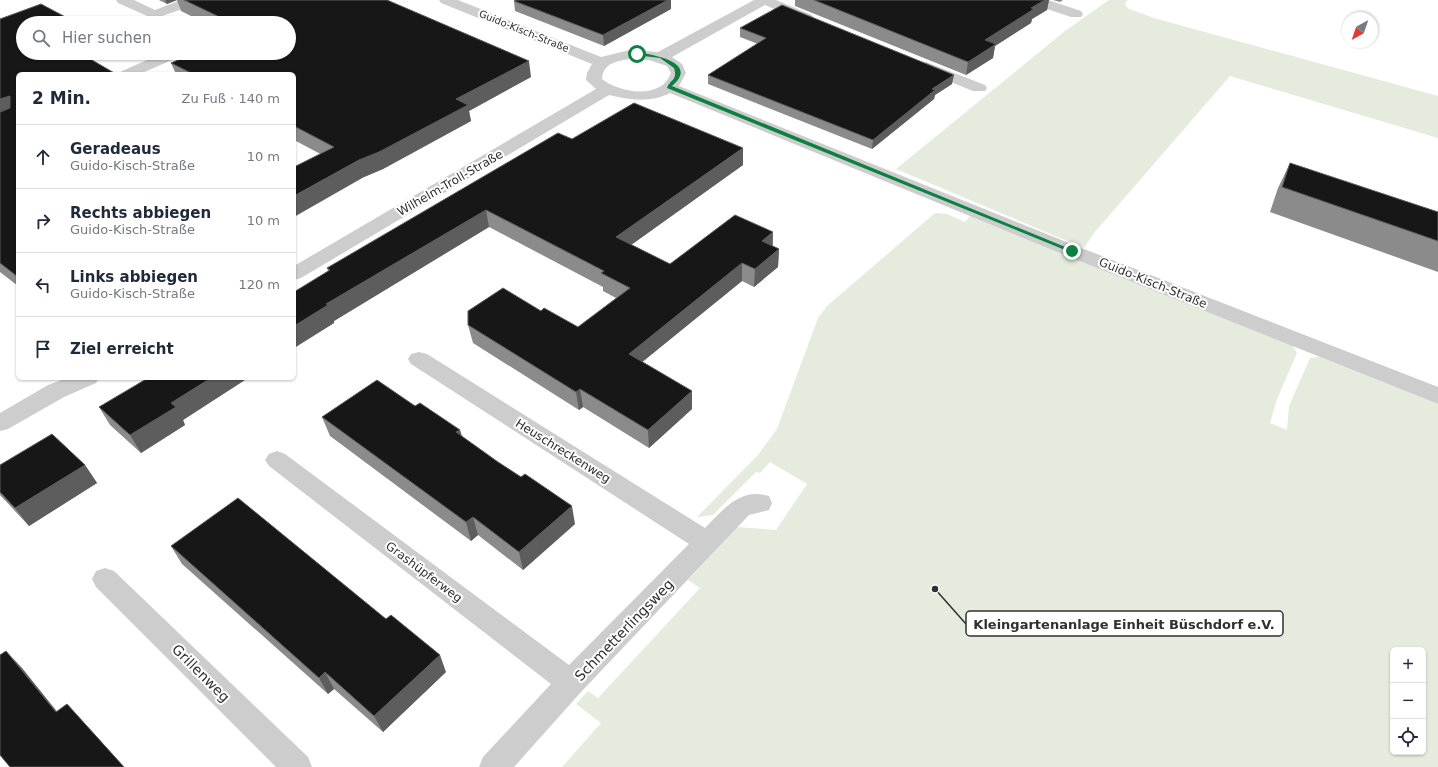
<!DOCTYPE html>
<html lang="de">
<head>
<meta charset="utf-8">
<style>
	body { margin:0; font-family:"DejaVu Sans",sans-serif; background:#f2f2f3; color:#1f2937 }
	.controls { position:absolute; right:12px; bottom:12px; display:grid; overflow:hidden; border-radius:6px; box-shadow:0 1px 3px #0004 }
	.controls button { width:36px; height:36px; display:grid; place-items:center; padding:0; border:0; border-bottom:1px solid #e0e1e3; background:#fff; color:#1f2937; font:20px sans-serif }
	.compass { position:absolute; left:1342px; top:12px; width:36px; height:36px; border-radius:50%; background:#fff; box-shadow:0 1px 3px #0004; rotate:220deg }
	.stop { position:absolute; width:12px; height:12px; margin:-9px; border:3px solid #0b8043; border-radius:50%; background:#fff }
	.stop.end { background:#0b8043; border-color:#fff; box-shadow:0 1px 4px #0008 }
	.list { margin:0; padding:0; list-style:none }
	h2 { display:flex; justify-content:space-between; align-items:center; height:52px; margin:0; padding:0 16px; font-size:17px }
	h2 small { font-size:13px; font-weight:400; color:#747a83 }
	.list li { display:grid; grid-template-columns:26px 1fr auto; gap:12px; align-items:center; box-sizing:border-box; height:64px; padding:0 16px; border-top:1px solid #e0e1e3 }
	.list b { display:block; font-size:15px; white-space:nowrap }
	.list p { margin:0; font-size:13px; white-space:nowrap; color:#747a83 }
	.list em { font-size:13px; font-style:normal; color:#747a83 }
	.icon { flex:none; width:22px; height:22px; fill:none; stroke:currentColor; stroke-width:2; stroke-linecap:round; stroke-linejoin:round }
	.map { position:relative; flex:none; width:1438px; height:767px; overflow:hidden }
	.search { position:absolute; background:#fff; box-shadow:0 1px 3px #0004; left:16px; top:16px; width:280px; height:44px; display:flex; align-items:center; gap:10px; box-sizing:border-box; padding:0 14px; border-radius:22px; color:#747a83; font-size:15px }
	.panel { position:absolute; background:#fff; box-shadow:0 1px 3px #0004; left:16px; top:72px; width:280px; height:308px; border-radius:6px }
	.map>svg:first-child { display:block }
	.green { fill:#e5ecde; fill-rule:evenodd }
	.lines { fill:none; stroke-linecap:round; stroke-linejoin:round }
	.minor { fill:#cdcdcd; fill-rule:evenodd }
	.wall { fill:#8b8b8b }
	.shaded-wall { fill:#5d5d5d }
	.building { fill:#171717; stroke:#5d5d5d }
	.route { fill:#0b8043 }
	.labels { text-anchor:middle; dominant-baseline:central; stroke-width:4; stroke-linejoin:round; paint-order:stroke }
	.far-street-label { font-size:10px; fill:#303030; stroke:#fff }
	.street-label { font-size:12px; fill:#303030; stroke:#fff }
	.near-street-label { font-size:14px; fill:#303030; stroke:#fff }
	.leader { fill:none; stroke:#303030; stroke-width:1.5 }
	.callout-dot { fill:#303030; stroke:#fff; stroke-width:1.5 }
	.callout { fill:#fff; stroke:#303030; stroke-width:1.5 }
	.callout-label { font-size:13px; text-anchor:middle; font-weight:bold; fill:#303030 }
</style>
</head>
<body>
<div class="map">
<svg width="1438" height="767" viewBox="0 0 1438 767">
	<rect width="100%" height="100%" fill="#fff"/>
	<path class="green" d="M1109 0H1128L1125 3 1127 8 1154 18 1438 96V138L1230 76 1094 233 1084 248 896 169 1065 31Z
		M935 213 947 214 965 222 970 216 1292 345 1297 353 1277 399 1270 423 1287 430 1289 406 1310 358 1320 357 1438 404V767H562L601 723 576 704 588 691 598 698 700 588 688 580 737 527 776 530 807 484 770 462 760 473 756 472 713 515 697 517 758 455 777 429 818 318 827 306ZM1393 650H1423V752H1393Z"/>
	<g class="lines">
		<path class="minor" d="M116 0H134L155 10 181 0H201L199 3 154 19 118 3Z
			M439 0H458L601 57 630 50 658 52 754 0H776L812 15 814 18 812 21H802L765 5 672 57 682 64 686 73 679 86 1079 247 1438 387V404L1065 255 670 93C651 103 629 100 609 95L301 278 294 280V266L596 89 586 80 587 73 592 64 441 3ZM630 59 649 60 667 66 671 73C662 100 619 93 602 79 603 63 617 61 630 59Z
			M1027 0H1048L1081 11 1083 14 1081 17H1071L1029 3Z
			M163 53H183L181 56 140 74H119L122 71Z
			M926 62 985 85 987 88 985 91H973L921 70 918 67 921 64Z
			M419 352 427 354 705 528C723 510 740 487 769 496L772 503 769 510 749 515 581 692 514 767H479L483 757 551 684 269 466 265 460 269 454 277 451 285 454 569 665 689 544 411 364 408 359 411 354Z
			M67 378H99L96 383 64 397 8 429 0 431V413L48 385Z
			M105 568 114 571 308 757 312 767H276L96 587 92 579 96 571Z"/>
	</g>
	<path class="wall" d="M159 0H387L531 77 469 111 471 121 383 169 364 177 294 140V74H176L171 63 289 23H205L181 11 177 0 167 4Z
		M795 0H1049L1047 10 1032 19 1031 23 995 46 993 58 966 75 795 6Z
		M1053 0H1063L1060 2Z
		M514 1 671 9 604 46 515 11Z
		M0 19 18 74V286L0 272Z
		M740 28 952 84 935 95 934 99 872 149 708 84V75L758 44 740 37Z
		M572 139 743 165 631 245 670 264 773 232V246L779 249 778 267 754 287 742 281 642 362 692 409 649 448 583 407 579 410 473 343 468 325 541 311 578 327 616 298 603 291V287L489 227 334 321V323L294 348V292L328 271 327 268Z
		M1290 163 1438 212V272L1270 212 1278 188Z
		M148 378H248L183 420 185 425 141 453 110 425 99 407Z
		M415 406 460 430 462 436 575 524 523 570 478 535 471 541 330 436 322 417Z
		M0 465H85L97 483 29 526 0 495Z
		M171 546 446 672 383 732 334 689 328 694 182 564Z"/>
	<path class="shaded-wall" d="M165 0H177L167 4Z
		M668 0H671V9L604 46 603 35Z
		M1045 0H1049L1047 10 1032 19 1031 23 995 46 993 58 966 75 968 62 985 40 1031 8Z
		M73 21 74 23H67Z
		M529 61 531 77 469 111 471 121 383 169 364 177 294 217V196L359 160 456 99Z
		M954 75 952 84 935 95 934 99 872 149 873 140 932 89Z
		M10 96 18 111 0 119V99Z
		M743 148V165L617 255 616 237Z
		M486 210 489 227 334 321V323L294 348V326L326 304Z
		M773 232 772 250 762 241Z
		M779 249 778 267 754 287 755 269Z
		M742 263V281L630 372 629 354Z
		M211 378H248L183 420 185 425 141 453 130 435 171 403Z
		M580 389 583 407 579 410 576 392Z
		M692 391V409L649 448 648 430Z
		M460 430 465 448 456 432Z
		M85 465 97 483 29 526 15 508Z
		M572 506 575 524 523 570 519 552Z
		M473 517 478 535 471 541 466 522Z
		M6 651 22 668 71 729 56 712Z
		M440 655 446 672 383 732 374 716Z
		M325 672 334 689 328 694 319 678Z
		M67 704 82 721 124 767Z"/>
	<path class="building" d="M184 0H387L529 61 456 99 468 105 379 152 359 160 294 196V167L334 147 294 126V74H193L171 63 194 53H289V23H232Z
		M516 0H668L603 35 514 1Z
		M814 0H1045L1031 8 1034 9 985 40 996 44 968 62Z
		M41 4 73 21 67 23H23V53H80L116 74H18V277L0 263V112L10 108V96L0 99V19Z
		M782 5 954 75 932 89 935 90 873 140 708 75 766 38 740 28Z
		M634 103 743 148 616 237 670 264 735 215 773 232 762 241 779 249 755 269 742 263 629 354 692 391 648 430 580 389 576 392 468 325V311L503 288 541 311 544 308 578 327 630 288 601 273 604 271 486 210 326 304 328 305 294 326V292L330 270 327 268 558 133 572 139Z
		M1290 163 1438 212V241L1282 187Z
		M148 378H211L171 403 176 407 130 435 99 407Z
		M377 380 415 406 420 403 460 430 456 432 498 462 521 477 525 474 572 506 519 552 473 517 466 522 322 417Z
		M52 434 85 465 15 508 0 492V465Z
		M238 498 386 619 391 615 440 655 374 716 325 672 319 678 171 546Z
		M6 651 56 712 67 704 124 767H10L0 755V655Z"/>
	<path class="route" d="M637 52C653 55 700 62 672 86L1075 251 1070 252 667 88C670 79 678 81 674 68L660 58 635 55Z"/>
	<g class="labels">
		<g class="far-street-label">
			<text transform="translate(524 31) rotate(22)">Guido-Kisch-Straße</text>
		</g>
		<g class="street-label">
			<text transform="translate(450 183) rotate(-30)">Wilhelm-Troll-Straße</text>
			<text transform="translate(1153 283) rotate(22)">Guido-Kisch-Straße</text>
			<text transform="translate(563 451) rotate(32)">Heuschreckenweg</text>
			<text transform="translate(424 572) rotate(37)">Grashüpferweg</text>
		</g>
		<g class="near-street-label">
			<text transform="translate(624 630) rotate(-46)">Schmetterlingsweg</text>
			<text transform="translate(201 673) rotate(45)">Grillenweg</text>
		</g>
	</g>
	<path class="leader" d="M935 589L966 624"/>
	<circle class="callout-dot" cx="935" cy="589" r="4"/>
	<rect class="callout" x="966" y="611" width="317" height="25" rx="4"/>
	<g class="callout-label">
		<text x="1124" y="629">Kleingartenanlage Einheit Büschdorf e.V.</text>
	</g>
</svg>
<div class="controls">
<button>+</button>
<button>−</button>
<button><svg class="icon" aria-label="locate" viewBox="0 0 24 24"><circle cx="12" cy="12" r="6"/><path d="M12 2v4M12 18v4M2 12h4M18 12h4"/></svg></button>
</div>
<svg class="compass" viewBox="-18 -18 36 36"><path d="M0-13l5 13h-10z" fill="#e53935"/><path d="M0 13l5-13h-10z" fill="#747a83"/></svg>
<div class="stop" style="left:637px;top:54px"></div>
<div class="stop end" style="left:1072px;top:251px"></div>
<div class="search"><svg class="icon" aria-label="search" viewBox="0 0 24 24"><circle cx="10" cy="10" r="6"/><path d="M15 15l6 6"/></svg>Hier suchen</div>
<section class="panel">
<h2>2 Min.<small>Zu Fuß · 140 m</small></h2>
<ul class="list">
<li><svg class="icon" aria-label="ahead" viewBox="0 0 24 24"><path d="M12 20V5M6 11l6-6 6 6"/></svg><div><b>Geradeaus</b><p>Guido-Kisch-Straße</p></div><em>10 m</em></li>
<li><svg class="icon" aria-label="right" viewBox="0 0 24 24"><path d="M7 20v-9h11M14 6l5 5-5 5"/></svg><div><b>Rechts abbiegen</b><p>Guido-Kisch-Straße</p></div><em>10 m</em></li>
<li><svg class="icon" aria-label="left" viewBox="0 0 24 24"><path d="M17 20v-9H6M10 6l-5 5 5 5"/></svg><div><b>Links abbiegen</b><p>Guido-Kisch-Straße</p></div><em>120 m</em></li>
<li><svg class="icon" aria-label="arrive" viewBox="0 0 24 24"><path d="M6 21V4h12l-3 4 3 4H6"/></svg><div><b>Ziel erreicht</b></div></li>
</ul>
</section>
</div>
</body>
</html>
